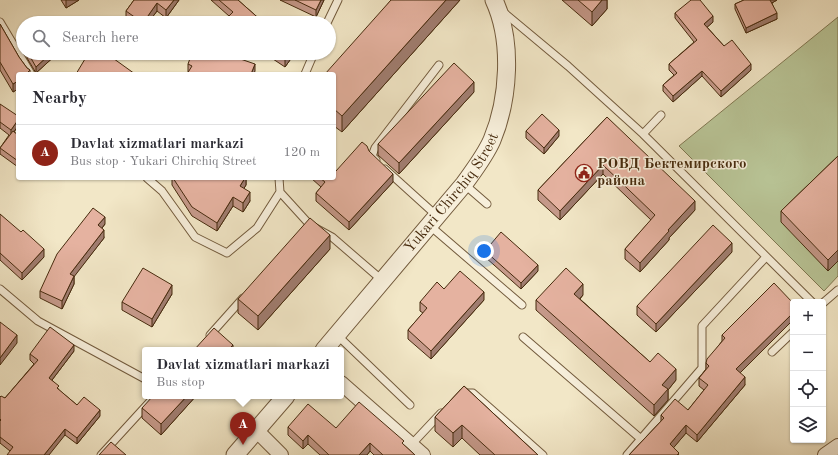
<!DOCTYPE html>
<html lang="en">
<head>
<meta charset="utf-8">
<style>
	body { margin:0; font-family:"Old Standard TT",serif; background:#f2f2f3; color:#2b2b33 }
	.controls { position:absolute; right:12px; bottom:12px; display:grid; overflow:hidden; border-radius:4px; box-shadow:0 1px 3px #0004 }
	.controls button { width:36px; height:36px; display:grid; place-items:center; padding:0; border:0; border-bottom:1px solid #e1e1e2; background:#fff; color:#2b2b33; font:20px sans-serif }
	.you { position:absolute; left:484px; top:251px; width:14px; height:14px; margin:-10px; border:3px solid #fff; border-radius:50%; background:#1a73e8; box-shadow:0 0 0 6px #1a73e833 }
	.badge { display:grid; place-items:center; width:26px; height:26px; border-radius:50%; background:#8f2418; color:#fff; font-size:13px; font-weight:700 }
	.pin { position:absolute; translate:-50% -33px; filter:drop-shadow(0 1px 2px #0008) }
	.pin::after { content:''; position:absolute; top:21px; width:14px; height:12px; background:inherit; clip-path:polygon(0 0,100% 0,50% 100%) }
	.popup { position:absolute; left:142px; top:347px; width:202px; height:52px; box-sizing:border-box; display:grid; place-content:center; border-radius:4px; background:#fff; filter:drop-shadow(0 1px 3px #0005); font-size:13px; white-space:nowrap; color:#7c7c81 }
	.popup b { font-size:15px; color:#2b2b33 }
	.popup::after { content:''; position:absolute; left:50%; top:100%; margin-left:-8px; border:8px solid transparent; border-top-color:#fff }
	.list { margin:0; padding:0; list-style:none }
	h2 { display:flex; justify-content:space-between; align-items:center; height:52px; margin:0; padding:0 16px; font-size:17px }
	h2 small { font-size:13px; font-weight:400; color:#7c7c81 }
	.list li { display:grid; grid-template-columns:26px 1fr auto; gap:12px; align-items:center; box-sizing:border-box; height:56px; padding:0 16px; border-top:1px solid #e1e1e2 }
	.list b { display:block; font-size:15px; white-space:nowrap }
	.list p { margin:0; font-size:13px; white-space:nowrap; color:#7c7c81 }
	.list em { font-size:13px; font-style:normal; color:#7c7c81 }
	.icon { flex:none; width:22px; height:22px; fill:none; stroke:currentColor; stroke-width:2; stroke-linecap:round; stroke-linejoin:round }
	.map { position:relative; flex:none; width:838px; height:455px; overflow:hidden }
	.search { position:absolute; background:#fff; box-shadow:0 1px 3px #0004; left:16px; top:16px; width:320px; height:44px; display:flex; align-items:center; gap:10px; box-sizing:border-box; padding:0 14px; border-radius:22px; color:#7c7c81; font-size:15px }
	.panel { position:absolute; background:#fff; box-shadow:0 1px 3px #0004; left:16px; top:72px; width:320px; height:108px; border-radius:4px }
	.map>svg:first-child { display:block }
	.green { fill:#b9c597; stroke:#807852 }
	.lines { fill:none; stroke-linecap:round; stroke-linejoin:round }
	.service-casing { stroke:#725a3c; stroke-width:9 }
	.minor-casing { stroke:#725a3c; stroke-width:16 }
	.tertiary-casing { stroke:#725a3c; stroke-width:19 }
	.service { stroke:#f7efdb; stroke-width:7 }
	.minor { stroke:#f7efdb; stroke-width:14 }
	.tertiary { stroke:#f7efdb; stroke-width:17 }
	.wall { fill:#c5998a; stroke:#472b0e }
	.shaded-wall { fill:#a07d70; stroke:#472b0e }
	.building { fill:#e5b2a0; stroke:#472b0e }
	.labels { text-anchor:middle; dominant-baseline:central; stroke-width:3; stroke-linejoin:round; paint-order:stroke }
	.poi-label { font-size:15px; font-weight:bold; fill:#472b0e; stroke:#f7efdb; text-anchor:start }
	.street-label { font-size:15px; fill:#472b0e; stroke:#f7efdb }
</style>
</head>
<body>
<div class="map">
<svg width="838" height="455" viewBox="0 0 838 455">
	<rect width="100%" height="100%" fill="#f2e7c7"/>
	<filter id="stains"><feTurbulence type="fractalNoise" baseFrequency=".005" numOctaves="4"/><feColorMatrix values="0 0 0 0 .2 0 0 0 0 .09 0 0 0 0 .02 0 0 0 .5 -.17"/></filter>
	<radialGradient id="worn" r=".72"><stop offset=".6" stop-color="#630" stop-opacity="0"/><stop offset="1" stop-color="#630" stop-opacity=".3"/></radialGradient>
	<path class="green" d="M838 17V276L824 291 679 146Z"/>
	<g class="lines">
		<defs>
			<path id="service" d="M502 11 568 66 643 134 812 302
				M0 22 31 74
				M327 23 338 0
				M305 74 314 53
				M643 134 661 115
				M376 160 372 156 375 148 439 65
				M385 169 437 216
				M147 178 162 191 195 237 227 253 257 228 280 192 279 178
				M464 184 487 204
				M280 192 310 225 332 237 383 281
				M429 225 522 305
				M0 289 38 321 145 379
				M823 303 838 290
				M210 335 243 298
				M337 335 410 405
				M523 337 641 439
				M772 352 793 332
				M463 393H473L543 455
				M411 445 441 413
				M101 455 155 396
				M627 455 702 368V326L766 257"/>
			<path id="minor" d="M341 383 423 455
				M256 430 281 455
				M825 455 838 446"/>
			<g id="tertiary">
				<path id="s1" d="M324 350 464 184C474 170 485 156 492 140 509 99 513 41 494 0"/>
				<path d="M235 455 286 396"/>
			</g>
		</defs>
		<use href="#service" class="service-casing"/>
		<use href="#minor" class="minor-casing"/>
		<use href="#tertiary" class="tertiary-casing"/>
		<use href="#service" class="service"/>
		<use href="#minor" class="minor"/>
		<use href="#tertiary" class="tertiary"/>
	</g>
	<path class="wall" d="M61 0H79L66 8Z
		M134 0H179L166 18 157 11 148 23H133L126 18V11Z
		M211 0H238L264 23H225V20L229 16Z
		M280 0H324L316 17Z
		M391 0H460L342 132 334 126V74Z
		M562 0H607V9L592 26Z
		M744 0H777L772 3 777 19 746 33 735 9V4Z
		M675 13 713 22 707 27 724 46 751 70 721 97 702 76 673 102 663 91V85L674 75 669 70V64L694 42 675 18Z
		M0 24 19 57 27 68 30 70V74H18V89L13 92 0 70Z
		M27 53H58L36 73 27 58Z
		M81 53H116L113 57 85 58 81 55Z
		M253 53H261L259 59Z
		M264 53H295L285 67Z
		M188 64 255 71 188 72Z
		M474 92 399 174 378 155V144Z
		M0 104 18 126 14 132 18 135V167L0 154V148L9 135 0 128Z
		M607 117 695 210 669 238V240L640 272 625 259V249L651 220 603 174 560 220 538 200V190Z
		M526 131 559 136 544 154 526 138Z
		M369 151 393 182 349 230 316 201V193L321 187 311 178H334Z
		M838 156 828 271 781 222V211Z
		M172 178H246V185L244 188 250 201 243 212 233 206 217 231 192 216 172 185Z
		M0 214 44 257 22 280 0 260Z
		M105 224 102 228 104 238 74 276V284L62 309 40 298V291Z
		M330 249 258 330 238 313V299Z
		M485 251 538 271 521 289 485 257Z
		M732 252 656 332 637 315V306Z
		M774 283 740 373 745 385 697 442 686 433 673 448 679 455H629L661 421V415L688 410 704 390 699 386V378L706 369V363L722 341V335Z
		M444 289 484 300 431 359 408 339V330L423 313 420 311V302Z
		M172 294 152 327 122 310V302Z
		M583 295 580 299 650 362 676 380 668 390V400L654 416 536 310V300Z
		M74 351 52 380 59 390 77 405 100 416 77 444 65 435 10 451 0 443V397L5 398 34 364 30 360V354Z
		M464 386 538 455H480L462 438 453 447 435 431V417Z
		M196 396 161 435 142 418V408Z
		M288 427 336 428 404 445 415 455H374L370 451 367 455H320L308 444 303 449 288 435Z"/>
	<path class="shaded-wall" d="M66 0H79L66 8Z
		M174 0H179L166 18V10Z
		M321 0H324L316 17V10Z
		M446 0H460L342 132V116Z
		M602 0H607V9L592 26V12Z
		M770 0H777L770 4Z
		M157 3V11L148 23H143Z
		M777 13V19L746 33V28Z
		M713 16V22L704 30V24Z
		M51 53H58L36 73V67Z
		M112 53H116L110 62V56Z
		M259 53H261L259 59Z
		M290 53H295L285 67V59Z
		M255 64V71L254 74H251Z
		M751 64V70L721 97V91Z
		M702 71V76L673 102V96Z
		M18 81V89L13 92V84Z
		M474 82V92L399 174V163Z
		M18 120V126L11 136V130Z
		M559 130V136L544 154V148Z
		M603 165V174L560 220V211Z
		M393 174V182L349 230V222Z
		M245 178H246V185L240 195V186Z
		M250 192V201L243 212V203Z
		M233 197V206L217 231V223Z
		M695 201V210L669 238V240L640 272V263L668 230Z
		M105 217V224L98 233V225Z
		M104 230V238L70 282V274Z
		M330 235V249L258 330V316Z
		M732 243V252L656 332V324Z
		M44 249V257L22 280V273Z
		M838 250V261L828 271V260Z
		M538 265V271L521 289V283Z
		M74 276V284L62 309V301Z
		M583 284V295L574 305V294Z
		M172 285V294L152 327V319Z
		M484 292V300L431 359V351Z
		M793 313V320L736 377V369Z
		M17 335V343L0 365V358Z
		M74 345V351L49 384V378Z
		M233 345V350H228Z
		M676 369V380L668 390V400L654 416V405L662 385Z
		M745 377V385L697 442V435Z
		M187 396H196L161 435V424Z
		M100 410V416L77 444V438Z
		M462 425V438L453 447V433Z
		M686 425V433L670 452V444Z
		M65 429V435L49 455H44Z
		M308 435V444L303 449V441Z
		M370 443V451L367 455H359Z"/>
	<path class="building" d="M134 0H174L166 10 157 3 143 23 126 11Z
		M219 0H238L264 23H228L225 20 233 12Z
		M295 0H321L316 10Z
		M391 0H446L342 116 334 109V74H325Z
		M578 0H602L592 12Z
		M691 0H700L713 16 704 24 724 46 732 40 751 64 721 91 702 71 673 96 663 85 677 73 669 64 697 40 675 13Z
		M744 0H770L777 13 746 28 735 4Z
		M0 24 19 57 27 68 30 70 28 72 29 74H18V81L13 84 0 62Z
		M28 53H51L36 67Z
		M86 53H112L110 56 135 74H76L88 54Z
		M192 53H223L255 64 251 74H187L192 66 188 64Z
		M276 53H290L285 59Z
		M454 63 474 82 399 163 378 144Z
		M0 104 18 116V120L11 130 0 122Z
		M542 114 559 130 544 148 526 131Z
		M607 117 695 201 668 230 669 231 640 263 625 249 655 215 603 165 560 211 538 190Z
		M13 131 18 135V161L0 148Z
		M362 142 367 146 369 151 393 174 349 222 316 193 325 182 320 178H334V169L336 171Z
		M838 156V250L828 260 781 211Z
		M173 178H245L240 186 250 192 243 203 233 197 217 223 192 207Z
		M93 208 105 217 98 225 104 230 70 274 74 276 62 301 40 291 57 254Z
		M0 214 21 232 23 230 44 249 22 273 0 253Z
		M310 218 330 235 258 316 238 299Z
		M713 225 732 243 656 324 637 306Z
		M501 232 538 265 521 283 485 251Z
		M143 268 172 285 152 319 122 302Z
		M566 268 583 284 574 294 650 362 658 353 676 369 662 385 668 389 654 405 536 300Z
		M460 271 484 292 431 351 408 330 427 308 420 302 437 282 444 289Z
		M774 283 793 303V313L736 369 745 377 697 435 686 425 670 444 679 453 677 455H629L664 418 661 415 675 399 688 410 708 385 699 378 709 366 706 363 707 359 725 338 722 335Z
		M0 322 17 335 0 358Z
		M50 327 74 345 49 378 59 386 57 388 77 405 84 397 100 410 77 438 65 429 44 455H7L13 447 0 437V421L1 420 0 419V397L1 396 5 398 38 360 30 354Z
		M214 328 233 345 228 350H194Z
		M464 386 538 455H495L462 425 453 433 435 417Z
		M153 396H187L161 424 142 408Z
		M359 402 404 441 402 443 415 455H383L370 443 359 455H329L308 435 303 441 288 427 308 404 336 428Z
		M111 442 126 455H99Z"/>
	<defs>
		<symbol id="civic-ring" viewBox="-11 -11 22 22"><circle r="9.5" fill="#f7efdb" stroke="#8f2418" stroke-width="1.5"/><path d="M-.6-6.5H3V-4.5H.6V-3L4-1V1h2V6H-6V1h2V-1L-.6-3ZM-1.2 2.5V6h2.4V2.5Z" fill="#8f2418"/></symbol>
	</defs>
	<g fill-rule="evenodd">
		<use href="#civic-ring" x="574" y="163" width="20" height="20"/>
	</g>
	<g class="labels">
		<g class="poi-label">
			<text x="597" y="164">РОВД Бектемирского<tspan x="597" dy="17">района</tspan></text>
		</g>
		<g class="street-label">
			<text stroke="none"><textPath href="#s1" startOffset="203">Yukari Chirchiq Street</textPath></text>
		</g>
	</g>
	<rect width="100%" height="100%" filter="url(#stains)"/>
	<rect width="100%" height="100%" fill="url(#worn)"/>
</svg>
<div class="controls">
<button>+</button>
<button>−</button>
<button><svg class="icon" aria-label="locate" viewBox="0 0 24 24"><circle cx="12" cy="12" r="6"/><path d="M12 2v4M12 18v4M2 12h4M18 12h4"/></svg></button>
<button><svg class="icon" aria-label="layers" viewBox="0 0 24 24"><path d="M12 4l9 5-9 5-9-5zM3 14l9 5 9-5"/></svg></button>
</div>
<div class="you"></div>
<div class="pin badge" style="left:243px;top:445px">A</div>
<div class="popup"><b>Davlat xizmatlari markazi</b>Bus stop</div>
<div class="search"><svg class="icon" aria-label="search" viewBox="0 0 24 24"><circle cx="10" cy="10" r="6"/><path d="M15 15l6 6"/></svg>Search here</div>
<section class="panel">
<h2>Nearby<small></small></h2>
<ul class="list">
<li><span class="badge">A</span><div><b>Davlat xizmatlari markazi</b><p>Bus stop · Yukari Chirchiq Street</p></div><em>120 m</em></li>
</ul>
</section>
</div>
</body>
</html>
